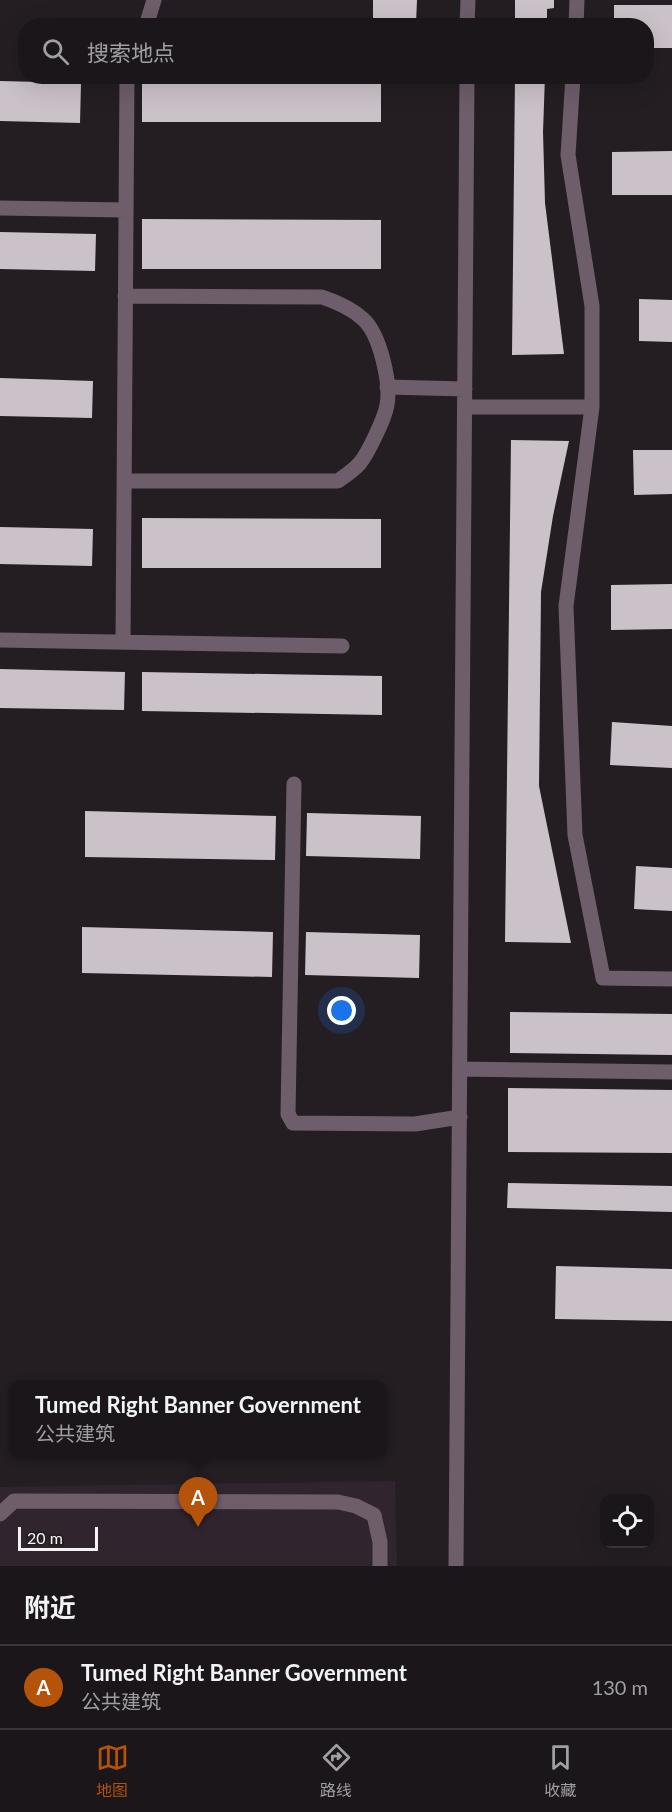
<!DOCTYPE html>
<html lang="zh">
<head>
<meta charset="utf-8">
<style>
	body { margin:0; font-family:Lato,"Noto Sans SC",sans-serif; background:#241f23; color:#f1f3f6 }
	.controls { position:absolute; right:18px; bottom:18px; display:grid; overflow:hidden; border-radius:12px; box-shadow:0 6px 24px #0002 }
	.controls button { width:54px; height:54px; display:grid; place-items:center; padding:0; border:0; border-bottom:2px solid #393539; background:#1b161a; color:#f1f3f6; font:30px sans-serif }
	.scale { position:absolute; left:18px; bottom:15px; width:80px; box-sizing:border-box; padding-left:6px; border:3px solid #f6f1f5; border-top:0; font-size:16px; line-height:21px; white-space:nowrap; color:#f6f1f5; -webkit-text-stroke:4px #241e23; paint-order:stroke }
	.you { position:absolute; left:342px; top:1011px; width:21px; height:21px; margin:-15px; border:4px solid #fff; border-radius:50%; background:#1a73e8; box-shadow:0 0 0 9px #1a73e833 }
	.badge { display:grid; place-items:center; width:39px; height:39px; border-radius:50%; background:#b45309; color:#fff; font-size:20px; font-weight:700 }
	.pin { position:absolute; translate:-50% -50px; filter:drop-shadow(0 2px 3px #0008) }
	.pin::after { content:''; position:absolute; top:32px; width:21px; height:18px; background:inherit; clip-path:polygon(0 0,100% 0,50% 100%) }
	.popup { position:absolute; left:9px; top:1380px; width:378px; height:78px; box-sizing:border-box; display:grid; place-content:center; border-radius:12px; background:#1b161a; filter:drop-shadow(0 2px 4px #0005); font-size:20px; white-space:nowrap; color:#a09fa2 }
	.popup b { font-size:22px; color:#f1f3f6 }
	.popup::after { content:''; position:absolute; left:50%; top:100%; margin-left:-12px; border:12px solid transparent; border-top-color:#1b161a }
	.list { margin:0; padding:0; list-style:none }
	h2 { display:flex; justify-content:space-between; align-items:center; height:78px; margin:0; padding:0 24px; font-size:26px }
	h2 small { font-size:20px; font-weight:400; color:#a09fa2 }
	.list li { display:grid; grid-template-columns:39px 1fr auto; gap:18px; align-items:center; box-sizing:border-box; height:84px; padding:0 24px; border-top:2px solid #393539 }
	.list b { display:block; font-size:22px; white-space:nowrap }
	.list p { margin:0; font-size:20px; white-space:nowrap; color:#a09fa2 }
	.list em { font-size:20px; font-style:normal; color:#a09fa2 }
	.icon { flex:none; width:33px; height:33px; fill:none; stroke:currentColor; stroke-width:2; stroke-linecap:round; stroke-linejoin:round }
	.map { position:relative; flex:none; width:672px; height:1566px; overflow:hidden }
	.search { position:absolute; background:#1b161a; box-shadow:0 6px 24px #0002; left:18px; right:18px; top:18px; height:66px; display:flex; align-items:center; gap:15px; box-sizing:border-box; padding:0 21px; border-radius:24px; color:#a09fa2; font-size:22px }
	.sheet { height:162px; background:#1b161a }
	nav { display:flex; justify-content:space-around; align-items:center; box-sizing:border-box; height:84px; border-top:2px solid #393539; background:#1b161a; font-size:16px; color:#a09fa2 }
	nav a { display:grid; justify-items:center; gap:3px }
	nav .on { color:#b45309 }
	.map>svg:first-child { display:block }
	.built { fill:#30252e }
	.building { fill:#cbc2c9 }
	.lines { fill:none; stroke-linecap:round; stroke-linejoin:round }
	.minor { stroke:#6e5d6a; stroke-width:15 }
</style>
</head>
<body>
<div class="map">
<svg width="672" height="1566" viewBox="0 0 672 1566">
	<rect width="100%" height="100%" fill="#241e23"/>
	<path class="built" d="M395 1481 397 1566H0V1487Z"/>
	<path class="building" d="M373 0H417L416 24 373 23Z
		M515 0H554V8L547 9V26H515Z
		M614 5H672V48H646V26H614Z
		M142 76H381V122H142Z
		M515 76H545L543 132 545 203 564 354 512 355Z
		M0 81 81 83 80 123 0 121Z
		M672 151V195H612V152Z
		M142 219 381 220V269H142Z
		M0 232 96 234 95 271 0 269Z
		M639 299 672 300V342L639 341Z
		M0 378 93 381 92 418 0 416Z
		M511 440 569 441 553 516 541 592 539 786 571 943 505 942Z
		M633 450H672V494L634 495Z
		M142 518 381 519V568H142Z
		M0 527 93 529 92 566 0 564Z
		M672 584V629L611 630V585Z
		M0 669 125 672 124 710 0 708Z
		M142 672 382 676V715L142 711Z
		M612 722 672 726V768L610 765Z
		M85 811 276 816 275 860 85 857Z
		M307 813 421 816 420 859 306 856Z
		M636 866 672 868V911L634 909Z
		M82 927 273 932 272 977 82 973Z
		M306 932 420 935 419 978 305 975Z
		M510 1012 672 1014V1055L510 1053Z
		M508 1088 672 1090V1153L508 1152Z
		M508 1183 672 1186V1212L507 1208Z
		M556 1266 672 1269V1321L555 1319Z"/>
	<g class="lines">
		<path class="minor" d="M146 26 154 0
			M467 26 468 0
			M576 26 577 0
			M573 76 568 155 592 306V407L566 606 575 835 603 978 672 979
			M0 208 126 210
			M387 387 465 389
			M465 407H592
			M124 481H338C345 476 354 470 360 463 368 453 385 418 387 405 391 383 380 334 363 319 351 308 337 302 322 297L125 296
			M0 640 342 646
			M123 642 127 76
			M294 784 288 1114 293 1123 415 1124 460 1117
			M460 1069 672 1072
			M0 1514 14 1501 338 1502 356 1506 374 1515 380 1542V1566
			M456 1566 467 76"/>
	</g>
</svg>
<div class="controls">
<button><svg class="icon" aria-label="locate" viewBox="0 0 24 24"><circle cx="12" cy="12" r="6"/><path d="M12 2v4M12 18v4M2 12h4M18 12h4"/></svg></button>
</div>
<div class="scale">20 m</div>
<div class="you"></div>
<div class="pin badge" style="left:198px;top:1527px">A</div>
<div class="popup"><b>Tumed Right Banner Government</b>公共建筑</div>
<div class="search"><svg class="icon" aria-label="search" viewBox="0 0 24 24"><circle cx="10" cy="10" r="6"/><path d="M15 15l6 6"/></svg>搜索地点</div>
</div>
<section class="sheet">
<h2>附近<small></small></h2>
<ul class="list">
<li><span class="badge">A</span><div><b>Tumed Right Banner Government</b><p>公共建筑</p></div><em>130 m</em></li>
</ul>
</section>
<nav>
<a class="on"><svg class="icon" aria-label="map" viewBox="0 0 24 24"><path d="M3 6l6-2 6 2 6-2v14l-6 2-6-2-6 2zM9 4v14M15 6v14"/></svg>地图</a>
<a><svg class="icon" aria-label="directions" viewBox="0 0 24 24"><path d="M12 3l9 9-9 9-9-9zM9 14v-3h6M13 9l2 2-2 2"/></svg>路线</a>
<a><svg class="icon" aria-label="saved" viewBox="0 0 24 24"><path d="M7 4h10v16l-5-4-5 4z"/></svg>收藏</a>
</nav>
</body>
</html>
